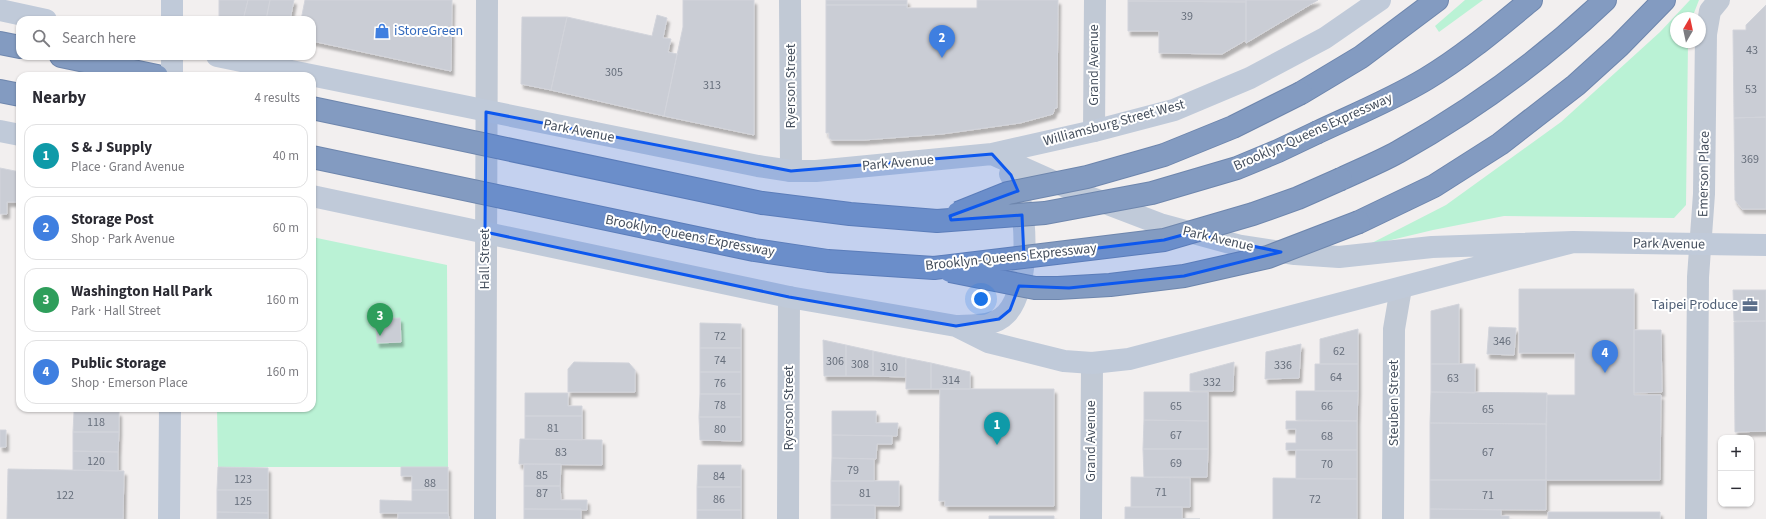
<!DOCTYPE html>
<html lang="en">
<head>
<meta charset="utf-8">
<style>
	body { margin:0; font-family:"Source Sans 3",sans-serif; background:#f2f2f3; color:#2b2b33 }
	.controls { position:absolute; right:12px; bottom:12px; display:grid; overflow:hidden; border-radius:8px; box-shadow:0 1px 3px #0004 }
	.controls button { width:36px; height:36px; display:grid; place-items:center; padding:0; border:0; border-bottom:1px solid #e1e1e2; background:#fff; color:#2b2b33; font:20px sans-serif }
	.compass { position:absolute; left:1670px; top:12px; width:36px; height:36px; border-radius:50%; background:#fff; box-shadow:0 1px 3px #0004; rotate:9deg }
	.you { position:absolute; left:981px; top:299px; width:14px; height:14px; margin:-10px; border:3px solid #fff; border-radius:50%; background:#1a73e8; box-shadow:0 0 0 6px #1a73e833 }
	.badge { display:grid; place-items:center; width:26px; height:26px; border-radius:50%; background:#0d58ee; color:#fff; font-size:13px; font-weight:700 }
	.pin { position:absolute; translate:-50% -33px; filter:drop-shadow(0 1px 2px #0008) }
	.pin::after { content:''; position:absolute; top:21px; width:14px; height:12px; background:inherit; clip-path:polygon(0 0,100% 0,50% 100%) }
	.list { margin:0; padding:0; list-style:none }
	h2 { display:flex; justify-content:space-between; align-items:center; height:52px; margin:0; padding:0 16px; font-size:17px }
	h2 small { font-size:13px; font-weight:400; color:#7c7c81 }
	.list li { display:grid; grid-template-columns:26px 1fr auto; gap:12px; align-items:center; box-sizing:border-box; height:64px; margin:0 8px 8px; padding:0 8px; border:1px solid #e1e1e2; border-radius:12px }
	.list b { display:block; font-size:15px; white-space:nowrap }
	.list p { margin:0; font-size:13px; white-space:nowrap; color:#7c7c81 }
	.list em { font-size:13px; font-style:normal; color:#7c7c81 }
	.icon { flex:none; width:22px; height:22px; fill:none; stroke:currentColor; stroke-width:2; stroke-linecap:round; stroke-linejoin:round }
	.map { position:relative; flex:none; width:1766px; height:519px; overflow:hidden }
	.search { position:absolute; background:#fff; box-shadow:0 1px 3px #0004; left:16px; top:16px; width:300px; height:44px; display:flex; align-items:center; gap:10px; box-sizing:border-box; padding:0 14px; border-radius:12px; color:#7c7c81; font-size:15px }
	.panel { position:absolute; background:#fff; box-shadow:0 1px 3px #0004; left:16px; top:72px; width:300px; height:340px; border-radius:12px }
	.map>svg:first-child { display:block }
	.green { fill:#baf2d5 }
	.building { fill:#cacdd5; stroke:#d2d4db; filter:url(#shadow) }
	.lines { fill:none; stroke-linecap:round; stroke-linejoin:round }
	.motorway-casing { stroke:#6e86ad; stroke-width:24 }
	.minor { stroke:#c1c9d5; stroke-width:22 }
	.secondary { stroke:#c0cad9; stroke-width:22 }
	.motorway { stroke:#839bc1; stroke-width:22 }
	.motorway-bridge-casing { stroke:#6e86ad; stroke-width:24; stroke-linecap:butt }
	.motorway-bridge { stroke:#839bc1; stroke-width:22 }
	.marked { fill:#0d58ee; fill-opacity:0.2; stroke:#0d58ee; stroke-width:3; stroke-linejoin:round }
	.labels { text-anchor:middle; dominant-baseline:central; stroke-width:4; stroke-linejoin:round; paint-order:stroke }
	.number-label { font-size:12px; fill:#676f7c }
	.shop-label { font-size:14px; fill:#366cbe; stroke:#fff; text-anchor:start }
	.street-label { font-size:14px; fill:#46505e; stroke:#fff }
	.service-label { font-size:14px; fill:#4e5e75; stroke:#fff; text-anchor:end }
</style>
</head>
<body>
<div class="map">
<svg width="1766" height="519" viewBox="0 0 1766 519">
	<defs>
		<filter id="shadow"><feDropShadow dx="2.5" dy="4.5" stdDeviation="1" flood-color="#0004"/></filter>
	</defs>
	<rect width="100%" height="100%" fill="#f2efef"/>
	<path class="green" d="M1465 0H1483L1439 32 1435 26Z
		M1690 0H1699L1692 18H1676V42H1688L1686 205 1674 218 1504 216 1433 230 1366 246 1446 205 1561 122 1660 32Z
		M312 237 447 265 448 467H218L217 408H312Z"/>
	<path class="building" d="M219 0H248L243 20H219Z
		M248 0H270L266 20H243Z
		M270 0H294L290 20H266Z
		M305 0H452L451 71 312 41V20H301Z
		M683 0H754V135L664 116 683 27Z
		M826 0H907V5H826Z
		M977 0H1058L1057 108H1055L1053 114 1020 123 942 134 864 140H832L829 138V133H826V5H907V8H977Z
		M1128 0H1246V2L1128 1Z
		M1246 0H1318L1246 43Z
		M1128 1 1246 2V40L1222 54 1159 53V31H1128Z
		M1766 5V117L1734 118 1733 30H1746V25Z
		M657 15 667 18 663 38 671 39 668 52 677 54 664 116 551 90 567 17 652 36Z
		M522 17H567L551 90 521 84Z
		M1766 117V209H1742L1735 200 1734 118Z
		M0 168 20 172V202H7V214H0Z
		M1519 289H1634V395H1661L1660 480H1546L1547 395H1575V353H1519Z
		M1733 290H1766V321H1734Z
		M1459 304V364H1431V311Z
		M400 318 401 342 377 343 376 319Z
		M1763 321H1766V431L1735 432 1734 322Z
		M700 323 741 324V348H700Z
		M1489 327 1516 328 1514 355 1487 354Z
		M1358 329V364H1320V339Z
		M1634 330H1661L1662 392 1634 393Z
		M823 340 846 345V376H824Z
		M1301 344 1299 378 1265 379 1266 352Z
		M846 345 873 351V376H846Z
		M700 348H741V372H700Z
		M873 351 906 358 905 377 873 376Z
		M906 358 931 363V389H906Z
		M574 362 629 363 635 370V392H568V369Z
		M1234 362 1233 391H1190V374Z
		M931 363 970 372V389H931Z
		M1315 364H1358V391H1315Z
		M1431 364H1475V393L1431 392Z
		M700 372H741V394H700Z
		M940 389H1054V506H945V501H939Z
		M1296 391H1358L1357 421 1296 420Z
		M1144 392H1208V421L1144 420Z
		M1431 392 1547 393 1546 424 1430 423Z
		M525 393H568V406H582V416H525Z
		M700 394H741V417H699Z
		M832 411H876V423H898L897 436 832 435Z
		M74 412H119V432H73Z
		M525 416H582V440L525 439Z
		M699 417H741V441L700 440Z
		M1144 420 1208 421V449H1143Z
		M1286 421H1357V450H1286V443H1296V429H1286Z
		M1430 423 1546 424V480H1430Z
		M0 430H6V447H0Z
		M73 432H119L118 452 73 451Z
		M832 435 892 436V444H877L876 459 832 458Z
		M520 439 602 440V465L519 464Z
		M1143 449H1208L1207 477H1144Z
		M1296 450H1357V479H1296Z
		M73 451 118 452V471L73 470Z
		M832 458 874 459V481H831Z
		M524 464H561L560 486H524Z
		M698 465H741V487H697Z
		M218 467 268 468V490H217Z
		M401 467H448V490H412V476H401Z
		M8 469 124 471 123 519H7Z
		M1131 477 1190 478V507H1131Z
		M1273 478 1357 479V519H1273Z
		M1430 480H1546V510L1430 509Z
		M831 481H899V506L831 505Z
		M524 486H560L561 500H587V510L524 509Z
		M697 487H741V510H697Z
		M217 490H268V513L217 512Z
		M412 490H448V513H380V500L412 501Z
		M831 505H875V519H831Z
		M1125 507H1182V519H1200H1125Z
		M524 509H581V519H524Z
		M1430 509 1501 510V516H1509V519H1430Z
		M697 510H741V519H697Z
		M217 512 268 513V519H217Z
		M1548 512H1660V519H1548Z
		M398 513H448L449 519H398Z
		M989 516H1054V519H989Z"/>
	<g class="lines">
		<defs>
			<path id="motorway" d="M0 43 20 47
				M61 56 157 76
				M0 91 20 95
				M1301 93 1361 57 1437 0
				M1318 132C1354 115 1391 100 1426 79 1463 57 1497 28 1531 0
				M1341 179C1360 170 1380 162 1398 152 1473 110 1543 59 1605 0
				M1359 222 1434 186 1500 144 1576 85 1619 46 1664 0"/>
		</defs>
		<use href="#motorway" class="motorway-casing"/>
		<path class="minor" d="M790 0 791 171
			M1094 131 1095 0
			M485 519 487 0
			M788 519 789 297
			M1091 519 1092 363
			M1393 519 1394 329 1401 288
			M1696 519 1698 277 1704 194 1706 34 1710 11 1719 0"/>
		<path class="secondary" d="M0 10 46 20
			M172 20V0
			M217 56 758 166 791 171H816L992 154 1094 131 1174 110 1250 78 1325 38 1380 0
			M172 76V56
			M0 131 20 135
			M992 154 1084 195 1160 224 1241 246 1295 254 1339 257 1432 247 1573 242 1766 245
			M312 196 789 297 956 326 988 342 1064 361 1092 363 1129 359 1573 242
			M956 326C972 325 994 327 1006 314 1031 289 1029 202 1010 174
			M169 519 170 408"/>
		<use href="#motorway" class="motorway"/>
		<defs>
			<path id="motorway-bridge" d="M312 108 762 203 850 214 937 221 1045 213 1152 193 1237 168 1278 151 1318 132
				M312 157 754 250 828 261 934 268 1164 240 1253 214 1298 198 1341 179
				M958 213 1008 193 1087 177 1164 155 1233 127 1301 93
				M950 271 1035 288H1058L1110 285 1184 276 1268 257 1359 222"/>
		</defs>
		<use href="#motorway-bridge" class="motorway-bridge-casing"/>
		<use href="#motorway-bridge" class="motorway-bridge"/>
	</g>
	<path class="marked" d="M486 112 791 171 992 154 1011 175 1018 191 950 216 951 220 1022 215 1024 257 1164 240 1190 233 1281 252 1184 276 1069 288 1019 286 1010 310 999 319 956 326 789 297 485 232Z"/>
	<defs>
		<symbol id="shop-bare" viewBox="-9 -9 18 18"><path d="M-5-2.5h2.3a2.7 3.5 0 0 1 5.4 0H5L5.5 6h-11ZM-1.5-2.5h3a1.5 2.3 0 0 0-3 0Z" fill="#3f7fe0" stroke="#fff" stroke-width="2.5" paint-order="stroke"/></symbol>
		<symbol id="office-bare" viewBox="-9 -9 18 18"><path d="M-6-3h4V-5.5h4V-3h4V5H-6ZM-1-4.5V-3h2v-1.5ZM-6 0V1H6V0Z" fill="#5c6f8a" stroke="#fff" stroke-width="2.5" paint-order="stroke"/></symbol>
	</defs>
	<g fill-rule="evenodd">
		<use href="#shop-bare" x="371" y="20" width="22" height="22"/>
		<use href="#office-bare" x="1739" y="294" width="22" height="22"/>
	</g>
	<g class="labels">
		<g class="number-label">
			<text x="1187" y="16">39</text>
			<text x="1752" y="50">43</text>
			<text x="614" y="72">305</text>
			<text x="712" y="85">313</text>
			<text x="1751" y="89">53</text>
			<text x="1750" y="159">369</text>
			<text x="720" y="336">72</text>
			<text x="1502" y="341">346</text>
			<text x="1339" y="351">62</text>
			<text x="720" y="360">74</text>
			<text x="835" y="361">306</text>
			<text x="860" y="364">308</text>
			<text x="1283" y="365">336</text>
			<text x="889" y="367">310</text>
			<text x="1336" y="377">64</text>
			<text x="1453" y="378">63</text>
			<text x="951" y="380">314</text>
			<text x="1212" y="382">332</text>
			<text x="720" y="383">76</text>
			<text x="720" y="405">78</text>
			<text x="1176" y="406">65</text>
			<text x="1327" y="406">66</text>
			<text x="1488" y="409">65</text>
			<text x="96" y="422">118</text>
			<text x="553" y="428">81</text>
			<text x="720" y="429">80</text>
			<text x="1176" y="435">67</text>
			<text x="1327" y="436">68</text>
			<text x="561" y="452">83</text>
			<text x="1488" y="452">67</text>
			<text x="96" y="461">120</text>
			<text x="1176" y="463">69</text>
			<text x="1327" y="464">70</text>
			<text x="853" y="470">79</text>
			<text x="542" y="475">85</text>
			<text x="719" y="476">84</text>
			<text x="243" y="479">123</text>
			<text x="430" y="483">88</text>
			<text x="1161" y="492">71</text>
			<text x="542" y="493">87</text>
			<text x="865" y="493">81</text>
			<text x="65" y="495">122</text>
			<text x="1488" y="495">71</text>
			<text x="719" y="499">86</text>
			<text x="1315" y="499">72</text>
			<text x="243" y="501">125</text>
		</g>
		<g class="shop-label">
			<text x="394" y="31">iStoreGreen</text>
		</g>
		<g class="street-label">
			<text transform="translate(1094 65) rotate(-90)">Grand Avenue</text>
			<text transform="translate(791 86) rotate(-90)">Ryerson Street</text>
			<text transform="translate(1114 123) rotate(-15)">Williamsburg Street West</text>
			<text transform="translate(579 131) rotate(11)">Park Avenue</text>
			<text transform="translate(1313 132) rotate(-24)">Brooklyn-Queens Expressway</text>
			<text transform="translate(898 163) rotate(-5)">Park Avenue</text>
			<text transform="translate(1704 174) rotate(-89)">Emerson Place</text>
			<text transform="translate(690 236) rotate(11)">Brooklyn-Queens Expressway</text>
			<text transform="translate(1218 239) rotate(13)">Park Avenue</text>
			<text transform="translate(1669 244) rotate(1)">Park Avenue</text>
			<text transform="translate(1011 257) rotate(-6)">Brooklyn-Queens Expressway</text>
			<text transform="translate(485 259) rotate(-90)">Hall Street</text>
			<text transform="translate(1394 403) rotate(-90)">Steuben Street</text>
			<text transform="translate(789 408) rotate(-90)">Ryerson Street</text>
			<text transform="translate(1091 441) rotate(-90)">Grand Avenue</text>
		</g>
		<g class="service-label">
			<text x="1738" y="305">Taipei Produce</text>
		</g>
	</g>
</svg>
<div class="controls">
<button>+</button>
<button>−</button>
</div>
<svg class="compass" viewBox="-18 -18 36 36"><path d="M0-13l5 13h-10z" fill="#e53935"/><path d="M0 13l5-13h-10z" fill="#7c7c81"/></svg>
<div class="you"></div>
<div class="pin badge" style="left:997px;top:445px;background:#0f9aa8">1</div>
<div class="pin badge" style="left:942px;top:58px;background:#3f7fe0">2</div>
<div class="pin badge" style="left:380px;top:336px;background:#2e9e5b">3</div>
<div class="pin badge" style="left:1605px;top:373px;background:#3f7fe0">4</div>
<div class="search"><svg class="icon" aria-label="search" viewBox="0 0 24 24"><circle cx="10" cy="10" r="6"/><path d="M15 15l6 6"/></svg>Search here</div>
<section class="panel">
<h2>Nearby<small>4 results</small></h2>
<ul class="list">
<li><span class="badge" style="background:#0f9aa8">1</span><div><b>S &amp; J Supply</b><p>Place · Grand Avenue</p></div><em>40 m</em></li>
<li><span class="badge" style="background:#3f7fe0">2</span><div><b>Storage Post</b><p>Shop · Park Avenue</p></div><em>60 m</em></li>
<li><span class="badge" style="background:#2e9e5b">3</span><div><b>Washington Hall Park</b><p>Park · Hall Street</p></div><em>160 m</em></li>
<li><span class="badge" style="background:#3f7fe0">4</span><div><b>Public Storage</b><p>Shop · Emerson Place</p></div><em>160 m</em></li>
</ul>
</section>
</div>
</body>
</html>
